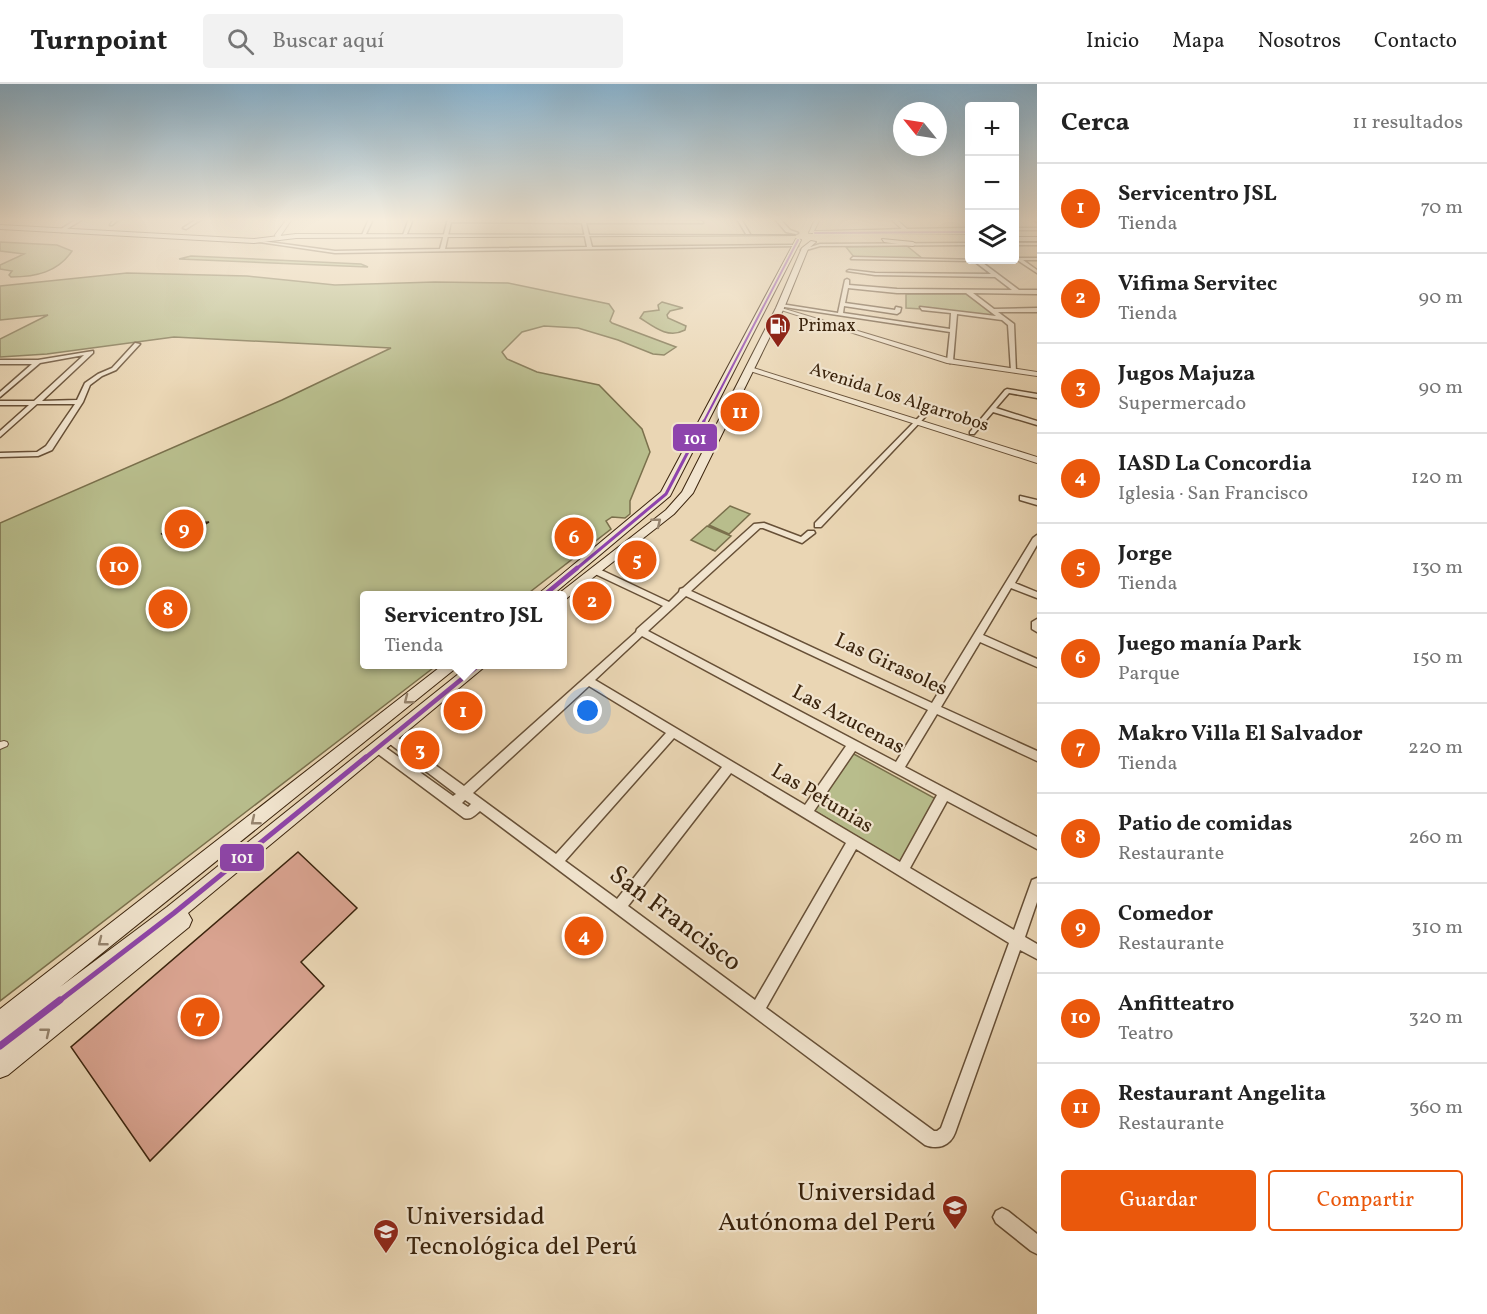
<!DOCTYPE html>
<html lang="es">
<head>
<meta charset="utf-8">
<style>
	body { margin:0; font-family:Vollkorn,serif; background:#f2f2f2; color:#222 }
	.controls { position:absolute; right:18px; top:18px; display:grid; overflow:hidden; border-radius:6px; box-shadow:0 6px 24px #0002 }
	.controls button { width:54px; height:54px; display:grid; place-items:center; padding:0; border:0; border-bottom:2px solid #e0e0e0; background:#fff; color:#222; font:30px sans-serif }
	.compass { position:absolute; left:893px; top:18px; width:54px; height:54px; border-radius:50%; background:#fff; box-shadow:0 6px 24px #0002; rotate:300deg }
	.you { position:absolute; left:588px; top:627px; width:21px; height:21px; margin:-15px; border:4px solid #fff; border-radius:50%; background:#1a73e8; box-shadow:0 0 0 9px #1a73e833 }
	.badge { display:grid; place-items:center; width:39px; height:39px; border-radius:50%; background:#ea580c; color:#fff; font-size:20px; font-weight:700 }
	.pin { position:absolute; translate:-50% -50%; border:3px solid #fff; box-shadow:0 2px 6px #0006 }
	.popup { position:absolute; left:360px; top:507px; width:207px; height:78px; box-sizing:border-box; display:grid; place-content:center; border-radius:6px; background:#fff; filter:drop-shadow(0 2px 4px #0005); font-size:20px; white-space:nowrap; color:#767676 }
	.popup b { font-size:22px; color:#222 }
	.popup::after { content:''; position:absolute; left:50%; top:100%; margin-left:-12px; border:12px solid transparent; border-top-color:#fff }
	.list { margin:0; padding:0; list-style:none }
	h2 { display:flex; justify-content:space-between; align-items:center; height:78px; margin:0; padding:0 24px; font-size:26px }
	h2 small { font-size:20px; font-weight:400; color:#767676 }
	.list li { display:grid; grid-template-columns:39px 1fr auto; gap:18px; align-items:center; box-sizing:border-box; height:90px; padding:0 24px; border-top:2px solid #e0e0e0 }
	.list b { display:block; font-size:22px; white-space:nowrap }
	.list p { margin:0; font-size:20px; white-space:nowrap; color:#767676 }
	.list em { font-size:20px; font-style:normal; color:#767676 }
	.actions { display:flex; gap:12px; padding:18px 24px }
	.actions a { flex:1; padding:14px 0; border:2px solid #ea580c; border-radius:6px; text-align:center; font-size:21px; color:#ea580c }
	.actions .main { background:#ea580c; color:#fff }
	.icon { flex:none; width:33px; height:33px; fill:none; stroke:currentColor; stroke-width:2; stroke-linecap:round; stroke-linejoin:round }
	.map { position:relative; flex:none; width:1037px; height:1230px; overflow:hidden }
	header { display:flex; align-items:center; gap:36px; box-sizing:border-box; height:84px; padding:0 30px; background:#fff; border-bottom:2px solid #e0e0e0 }
	header strong { font-size:28px }
	nav { display:flex; gap:33px; margin-inline-start:auto; font-size:21px }
	.search { width:420px; height:54px; background:#f2f2f2; display:flex; align-items:center; gap:15px; box-sizing:border-box; padding:0 21px; border-radius:6px; color:#767676; font-size:22px }
	main { display:flex }
	aside { flex:1; background:#fff }
	.map>svg:first-child { display:block }
	.green { fill:#b8bd8c; stroke:#7a704c; stroke-width:1.5 }
	.building { fill:#d9a390; stroke:#3b240d; stroke-width:1.5 }
	.lines { fill:none; stroke-linecap:round; stroke-linejoin:round }
	.pedestrian-casing { stroke:#675037; stroke-width:2 }
	.minor-casing { stroke:#675037; stroke-width:3 }
	.tertiary-casing { stroke:#675037; stroke-width:2 }
	.secondary-casing { stroke:#3b240d; stroke-width:2 }
	.pedestrian { fill:#f1e4ce; fill-rule:evenodd }
	.minor { fill:#f1e4ce; fill-rule:evenodd }
	.tertiary { fill:#f1e4ce; fill-rule:evenodd }
	.secondary { fill:#f1e4ce; fill-rule:evenodd }
	.bus-1-far4-casing { stroke:#f1e4ce; stroke-width:4.5 }
	.bus-1-far3-casing { stroke:#f1e4ce; stroke-width:6 }
	.bus-1-far2-casing { stroke:#f1e4ce; stroke-width:9 }
	.bus-1-far1-casing { stroke:#f1e4ce; stroke-width:10 }
	.bus-1-casing { stroke:#f1e4ce; stroke-width:11 }
	.bus-1-far4 { stroke:#8e44ad; stroke-width:2 }
	.bus-1-far3 { stroke:#8e44ad; stroke-width:3 }
	.bus-1-far2 { stroke:#8e44ad; stroke-width:4.5 }
	.bus-1-far1 { stroke:#8e44ad; stroke-width:5 }
	.bus-1 { stroke:#8e44ad; stroke-width:7 }
	.oneway { stroke:#96846e }
	.labels { text-anchor:middle; dominant-baseline:central; stroke-width:4.5; stroke-linejoin:round; paint-order:stroke }
	.far-poi-label { font-size:18px; fill:#3b240d; stroke:#f1e4ce; text-anchor:start }
	.far-street-label { font-size:18px; fill:#3b240d; stroke:#f1e4ce }
	.street-label { font-size:21px; fill:#3b240d; stroke:#f1e4ce }
	.near-street-label { font-size:26px; fill:#3b240d; stroke:#f1e4ce }
	.near-poi-label { font-size:26px; fill:#3b240d; stroke:#f1e4ce; text-anchor:end }
	.line-badge { stroke:#f1e4ce; stroke-width:2 }
	.badge-label { font-size:16px; text-anchor:middle; font-weight:bold; fill:#fff }
</style>
</head>
<body>
<header>
<strong>Turnpoint</strong>
<div class="search"><svg class="icon" aria-label="search" viewBox="0 0 24 24"><circle cx="10" cy="10" r="6"/><path d="M15 15l6 6"/></svg>Buscar aquí</div>
<nav><a>Inicio</a><a>Mapa</a><a>Nosotros</a><a>Contacto</a></nav>
</header>
<main>
<div class="map">
<svg width="1037" height="1230" viewBox="0 0 1037 1230">
	<rect width="100%" height="100%" fill="#ead6b4"/>
	<filter id="stains"><feTurbulence type="fractalNoise" baseFrequency=".00333" numOctaves="4"/><feColorMatrix values="0 0 0 0 .2 0 0 0 0 .09 0 0 0 0 .02 0 0 0 .5 -.17"/></filter>
	<radialGradient id="worn" r=".72"><stop offset=".6" stop-color="#630" stop-opacity="0"/><stop offset="1" stop-color="#630" stop-opacity=".3"/></radialGradient>
	<path class="green" d="M0 158 57 161 72 167C58 188 36 193 11 193L9 191 12 187 0 185V181L24 170 0 167Z
		M907 162 923 175 854 173 846 163Z
		M191 172 361 180 368 183 179 175Z
		M127 189 247 192 335 201 435 198 508 199 609 220 614 227 610 237 612 239 676 263 664 271 653 270 618 256 578 244 544 242 522 248 502 268 507 275 537 288 599 301 642 345 650 368 630 417V430L625 434 612 433 606 437 611 445 526 511 364 512V580L437 581 0 917V439L282 316 391 264 174 253 47 270 0 273V255L48 231 0 236V202Z
		M906 210H966L999 233 921 223V225L906 224Z
		M662 218 683 224 670 227 667 231 668 234 686 242 685 246C668 255 654 243 640 234L644 228 659 226 658 221Z
		M730 422 750 430 729 450 709 441Z
		M707 442 731 452 715 467 691 456Z
		M852 669 936 715 901 779 813 726Z"/>
	<path class="building" d="M209 438 186 450H161L184 440Z
		M186 515 183 528 177 537 149 533 152 522Z
		M298 768 357 824 301 878 324 902 150 1077 71 963Z"/>
	<g class="lines">
		<defs>
			<path id="pedestrian" d="M4 657 7 658 8 660 7 662 0 665V658Z"/>
			<path id="minor" d="M77 135H83L62 148 58 147Z
				M114 135H119L112 141H110Z
				M197 135H202L186 145 183 144Z
				M369 135H373L366 150 362 151Z
				M409 135H413L407 150 403 151Z
				M448 135 702 137 703 139H586L592 163 796 161 798 162 335 169 252 157 254 156 335 167 440 165ZM451 138 582 139 587 163 445 165Z
				M737 135H741L750 150H746Z
				M775 135H780L790 146 798 149 796 150 786 148Z
				M891 135H896L907 145 970 144V146L810 148 902 145Z
				M1032 135H1037V138Z
				M1014 144H1037V146H1014Z
				M970 159V161L820 162 803 167 801 166 820 160Z
				M1014 159H1037V161H1014Z
				M1014 171 1019 174H1037V176H1023L1037 186V189L1014 174Z
				M853 173 979 176 1019 206H1037V210L973 209 994 225 1037 224V228H998L1014 240 1016 288 1011 287 1008 241 1002 236 957 230 953 277 950 279 947 277 950 248 778 222 781 220 838 229 845 196 847 195 849 196V201L897 205 1012 206 995 193 875 191 847 187 849 186 875 189 991 190 974 177 851 175ZM848 204 897 209H966L996 232 920 223 922 226 951 229 950 245 843 229 844 222 897 230 900 228 901 224 896 223 895 226 845 219Z
				M135 259 140 260 116 286 102 292 90 301 83 318 52 366 38 372 0 373V369L37 368 46 362 75 320H37L0 353V347L29 321H0V317H34L84 271 40 279 0 313V308L32 280H0V276H38L93 267V269L42 317 77 316 85 299 98 290 112 284Z
				M1007 305 1037 310V314L1009 309 996 324 1037 337V341L993 328 974 350H970V348L1005 306Z
				M920 332 925 333 821 443H815V439Z
				M1020 412 1037 416V421L1020 416Z
				M764 439 801 453 808 447H814L815 449 802 459 763 444H760L691 507 932 619 1033 454 1037 451V461L1015 499 1037 508V514L1011 504 983 551 1037 575V583L980 558 941 623 1037 667V677L937 630 905 683 1037 753V765L947 717 910 784 1014 846 1032 796 1037 794V818L1025 853 1037 860V875L1020 866 955 1049C950 1062 938 1066 925 1061L480 727C474 732 471 736 464 734L374 667 372 664 374 661H382L453 712 456 710 386 657 384 654 386 651H394L464 702 636 548 637 545 663 522 593 489V485H599L669 518 679 508 680 505 683 504 754 440ZM686 512 928 626 896 678 648 547ZM642 552 846 662 805 721 595 596ZM589 602 666 649 556 770 473 709ZM674 654 722 683 617 815 565 777ZM855 667 937 711 900 778 814 727ZM731 689 846 759 755 916 628 822ZM465 716 471 720 468 723 462 719ZM856 765 1009 859 941 1044 937 1047H934L766 924Z
				M1037 535V548L1032 545V538Z
				M1002 1124 1008 1127 1037 1150V1170L1031 1167 996 1139 993 1133 996 1127Z"/>
			<path id="tertiary" d="M287 135H292L281 151 280 156H276L275 151Z
				M815 135H820L813 149H809Z
				M778 223 951 275 1037 288V292L947 279 778 225Z
				M747 282 1037 373V379L747 286Z"/>
			<path id="secondary" d="M0 141 254 155 296 150 795 151 296 154 254 159 0 145Z
				M970 146V150L812 149 815 147Z
				M1014 153H1037V157H1014Z
				M796 155 801 156 670 412 551 512H536L661 408Z
				M882 155 913 158 916 160 913 162 884 158Z
				M811 157 816 158 808 165 784 224 693 409 674 430 562 518V512L557 511 666 426 682 408 776 224 802 164Z
				M444 580H461L60 903 167 823 471 580H488L188 829 192 836 189 843 8 991 0 994V925Z"/>
		</defs>
		<use href="#pedestrian" class="pedestrian-casing"/>
		<use href="#minor" class="minor-casing"/>
		<use href="#tertiary" class="tertiary-casing"/>
		<use href="#secondary" class="secondary-casing"/>
		<use href="#pedestrian" class="pedestrian"/>
		<use href="#minor" class="minor"/>
		<use href="#tertiary" class="tertiary"/>
		<use href="#secondary" class="secondary"/>
		<defs>
			<path id="bus-1-far4" d="M815 149 970 148
				M703 339 798 156"/>
			<path id="bus-1-far3" d="M575 486 666 410 704 337"/>
			<path id="bus-1-far2" d="M543 512 577 484
				M364 675 480 580"/>
			<path id="bus-1-far1" d="M58 918 174 829 366 673"/>
			<path id="bus-1" d="M0 962 60 916"/>
		</defs>
		<use href="#bus-1-far4" class="bus-1-far4-casing"/>
		<use href="#bus-1-far3" class="bus-1-far3-casing"/>
		<use href="#bus-1-far2" class="bus-1-far2-casing"/>
		<use href="#bus-1-far1" class="bus-1-far1-casing"/>
		<use href="#bus-1" class="bus-1-casing"/>
		<use href="#bus-1-far4" class="bus-1-far4"/>
		<use href="#bus-1-far3" class="bus-1-far3"/>
		<use href="#bus-1-far2" class="bus-1-far2"/>
		<use href="#bus-1-far1" class="bus-1-far1"/>
		<use href="#bus-1" class="bus-1"/>
	</g>
	<defs><path id="oneway-chevron" d="M-2-3.5L2.5 0L-2 3.5" fill="none" stroke-width="1.6" stroke-linecap="round" stroke-linejoin="round" transform="scale(1.5)"/></defs>
	<g class="oneway">
		<use href="#oneway-chevron" transform="translate(657 438) rotate(-39)"/>
		<use href="#oneway-chevron" transform="translate(408 616) rotate(142)"/>
		<use href="#oneway-chevron" transform="translate(255 737) rotate(141)"/>
		<use href="#oneway-chevron" transform="translate(102 858) rotate(142)"/>
		<use href="#oneway-chevron" transform="translate(46 948) rotate(-39)"/>
	</g>
	<linearGradient id="sky" x2="0" y2="1"><stop stop-color="#88b5d3"/><stop offset="0.44" stop-color="#f6eddd"/><stop offset="1" stop-color="#f6eddd" stop-opacity="0"/></linearGradient>
	<rect width="1037" height="308" fill="url(#sky)"/>
	<defs>
		<symbol id="fuel-pin" viewBox="-11 -11 22 30"><path d="M0 17L-7.5 6A9.5 9.5 0 1 1 7.5 6Z" fill="#8f2418" stroke="#f1e4ce"/><path d="M-5.5-6h7V0h2V4h1.3V-2.5L3-4.5l.8-.8L6-3V5H2.5V1h-1V6h-7ZM-4.2-4.7v3.2H.2V-4.7Z" fill="#fff"/></symbol>
		<symbol id="university-pin" viewBox="-11 -11 22 30"><path d="M0 17L-7.5 6A9.5 9.5 0 1 1 7.5 6Z" fill="#8f2418" stroke="#f1e4ce"/><path d="M0-5L7-2L0 1L-7-2ZM-4 1L0 2.5L4 1V4Q0 6-4 4Z" fill="#fff"/></symbol>
	</defs>
	<g fill-rule="evenodd">
		<use href="#fuel-pin" x="763" y="227" width="30" height="40"/>
		<use href="#university-pin" x="940" y="1109" width="30" height="40"/>
		<use href="#university-pin" x="371" y="1133" width="30" height="40"/>
	</g>
	<g class="labels">
		<g class="far-poi-label">
			<text x="798" y="242">Primax</text>
		</g>
		<g class="far-street-label">
			<text transform="translate(899 314) rotate(18)">Avenida Los Algarrobos</text>
		</g>
		<g class="street-label">
			<text transform="translate(891 581) rotate(25)">Las Girasoles</text>
			<text transform="translate(848 636) rotate(28)">Las Azucenas</text>
			<text transform="translate(822 715) rotate(31)">Las Petunias</text>
		</g>
		<g class="near-street-label">
			<text transform="translate(675 835) rotate(37)">San Francisco</text>
		</g>
		<g class="near-poi-label">
			<text x="936" y="1109">Universidad<tspan x="936" dy="30">Autónoma del Perú</tspan></text>
			<text x="406" y="1133" text-anchor="start">Universidad<tspan x="406" dy="30">Tecnológica del Perú</tspan></text>
		</g>
	</g>
	<g class="line-badge">
		<rect x="672" y="339" width="46" height="29" rx="6" fill="#8e44ad"/>
		<rect x="219" y="759" width="46" height="29" rx="6" fill="#8e44ad"/>
	</g>
	<g class="badge-label">
		<text x="695" y="360">101</text>
		<text x="242" y="779">101</text>
	</g>
	<rect width="100%" height="100%" filter="url(#stains)"/>
	<rect width="100%" height="100%" fill="url(#worn)"/>
</svg>
<div class="controls">
<button>+</button>
<button>−</button>
<button><svg class="icon" aria-label="layers" viewBox="0 0 24 24"><path d="M12 4l9 5-9 5-9-5zM3 14l9 5 9-5"/></svg></button>
</div>
<svg class="compass" viewBox="-18 -18 36 36"><path d="M0-13l5 13h-10z" fill="#e53935"/><path d="M0 13l5-13h-10z" fill="#767676"/></svg>
<div class="you"></div>
<div class="pin badge" style="left:463px;top:627px">1</div>
<div class="popup"><b>Servicentro JSL</b>Tienda</div>
<div class="pin badge" style="left:592px;top:517px">2</div>
<div class="pin badge" style="left:420px;top:666px">3</div>
<div class="pin badge" style="left:584px;top:852px">4</div>
<div class="pin badge" style="left:637px;top:476px">5</div>
<div class="pin badge" style="left:574px;top:453px">6</div>
<div class="pin badge" style="left:200px;top:933px">7</div>
<div class="pin badge" style="left:168px;top:525px">8</div>
<div class="pin badge" style="left:184px;top:445px">9</div>
<div class="pin badge" style="left:119px;top:482px">10</div>
<div class="pin badge" style="left:740px;top:328px">11</div>
</div>
<aside>
<h2>Cerca<small>11 resultados</small></h2>
<ul class="list">
<li><span class="badge">1</span><div><b>Servicentro JSL</b><p>Tienda</p></div><em>70 m</em></li>
<li><span class="badge">2</span><div><b>Vifima Servitec</b><p>Tienda</p></div><em>90 m</em></li>
<li><span class="badge">3</span><div><b>Jugos Majuza</b><p>Supermercado</p></div><em>90 m</em></li>
<li><span class="badge">4</span><div><b>IASD La Concordia</b><p>Iglesia · San Francisco</p></div><em>120 m</em></li>
<li><span class="badge">5</span><div><b>Jorge</b><p>Tienda</p></div><em>130 m</em></li>
<li><span class="badge">6</span><div><b>Juego manía Park</b><p>Parque</p></div><em>150 m</em></li>
<li><span class="badge">7</span><div><b>Makro Villa El Salvador</b><p>Tienda</p></div><em>220 m</em></li>
<li><span class="badge">8</span><div><b>Patio de comidas</b><p>Restaurante</p></div><em>260 m</em></li>
<li><span class="badge">9</span><div><b>Comedor</b><p>Restaurante</p></div><em>310 m</em></li>
<li><span class="badge">10</span><div><b>Anfitteatro</b><p>Teatro</p></div><em>320 m</em></li>
<li><span class="badge">11</span><div><b>Restaurant Angelita</b><p>Restaurante</p></div><em>360 m</em></li>
</ul>
<div class="actions"><a class="main">Guardar</a><a>Compartir</a></div>
</aside>
</main>
</body>
</html>
